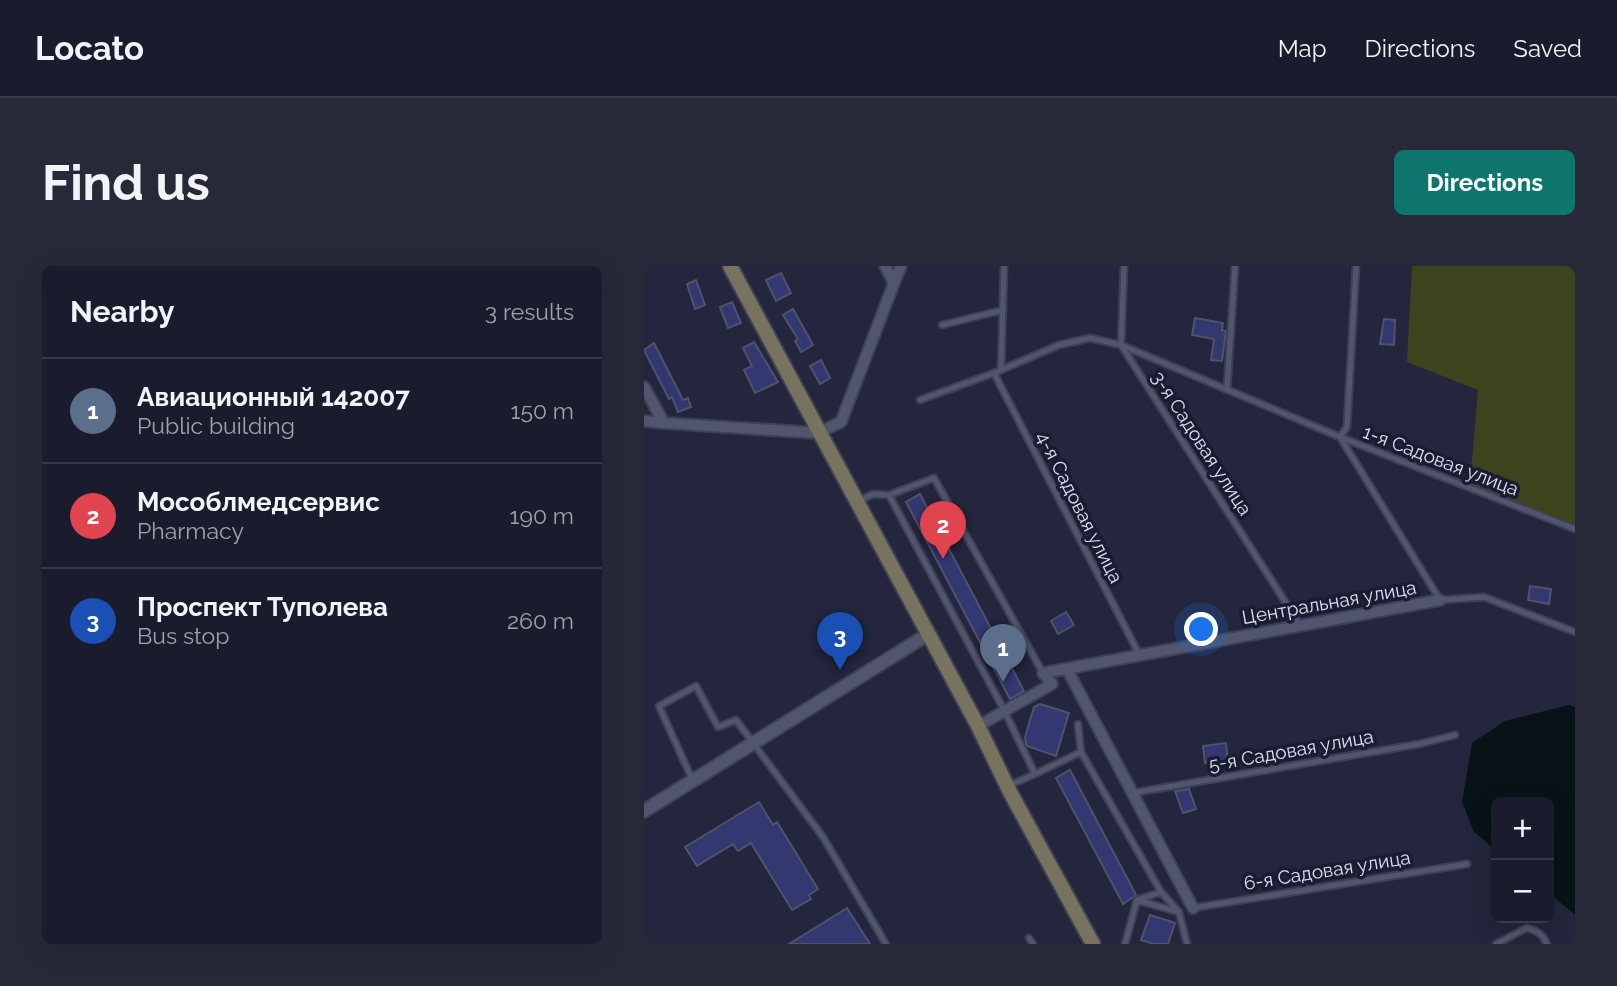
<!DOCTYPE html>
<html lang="en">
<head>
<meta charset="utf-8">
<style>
	body { margin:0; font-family:Raleway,sans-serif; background:#272939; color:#f1f3f6 }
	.controls { position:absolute; right:21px; bottom:21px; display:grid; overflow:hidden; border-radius:10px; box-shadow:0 7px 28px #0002 }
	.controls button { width:63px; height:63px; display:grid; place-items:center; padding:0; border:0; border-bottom:2px solid #383a49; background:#1a1c2d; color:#f1f3f6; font:35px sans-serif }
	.you { position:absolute; left:558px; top:364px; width:24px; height:24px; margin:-18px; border:5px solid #fff; border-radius:50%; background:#1a73e8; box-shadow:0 0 0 10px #1a73e833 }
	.badge { display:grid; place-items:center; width:46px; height:46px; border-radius:50%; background:#0f766e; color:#fff; font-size:23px; font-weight:700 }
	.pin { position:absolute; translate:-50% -58px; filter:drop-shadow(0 2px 4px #0008) }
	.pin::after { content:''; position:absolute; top:37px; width:24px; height:21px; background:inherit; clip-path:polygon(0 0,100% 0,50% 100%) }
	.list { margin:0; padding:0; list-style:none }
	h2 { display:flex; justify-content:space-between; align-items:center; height:91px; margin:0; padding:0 28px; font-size:30px }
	h2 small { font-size:23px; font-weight:400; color:#9fa1aa }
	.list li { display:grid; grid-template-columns:46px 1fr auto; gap:21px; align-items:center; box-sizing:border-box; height:105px; padding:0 28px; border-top:2px solid #383a49 }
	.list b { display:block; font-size:26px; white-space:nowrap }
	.list p { margin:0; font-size:23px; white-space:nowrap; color:#9fa1aa }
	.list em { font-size:23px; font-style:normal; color:#9fa1aa }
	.map { position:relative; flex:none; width:931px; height:678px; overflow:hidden; border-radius:10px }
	header { display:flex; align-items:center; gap:42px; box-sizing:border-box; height:98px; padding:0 35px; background:#1a1c2d; border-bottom:2px solid #383a49 }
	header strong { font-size:33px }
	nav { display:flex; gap:38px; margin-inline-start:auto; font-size:24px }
	.intro { display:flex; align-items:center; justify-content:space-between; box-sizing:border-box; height:168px; padding:0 42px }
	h1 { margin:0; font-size:49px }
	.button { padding:18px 32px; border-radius:10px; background:#0f766e; color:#fff; font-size:24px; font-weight:700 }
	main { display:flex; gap:42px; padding:0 42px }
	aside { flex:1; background:#1a1c2d; border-radius:10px; box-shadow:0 7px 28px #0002 }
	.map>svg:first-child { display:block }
	.green { fill:#3d441d }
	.water { fill:#071316 }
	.building { fill:#333870; stroke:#4e536b; stroke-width:2 }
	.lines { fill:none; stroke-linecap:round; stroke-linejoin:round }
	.service-casing { stroke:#3e4154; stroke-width:9 }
	.minor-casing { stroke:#3e4154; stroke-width:14 }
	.tertiary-casing { stroke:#3e4154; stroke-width:16 }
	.secondary-casing { stroke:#3e4154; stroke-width:18 }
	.service { stroke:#51556e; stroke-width:5 }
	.minor { stroke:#51556e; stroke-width:10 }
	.tertiary { stroke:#51556e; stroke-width:12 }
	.secondary { stroke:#77735e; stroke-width:14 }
	.labels { text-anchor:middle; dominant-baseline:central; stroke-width:7; stroke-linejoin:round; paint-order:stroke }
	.street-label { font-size:19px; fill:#dde0ef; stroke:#191c32 }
</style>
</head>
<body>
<header>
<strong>Locato</strong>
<nav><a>Map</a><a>Directions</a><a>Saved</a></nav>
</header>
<div class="intro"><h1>Find us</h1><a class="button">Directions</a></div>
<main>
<aside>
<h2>Nearby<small>3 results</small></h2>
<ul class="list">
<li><span class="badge" style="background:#5c6f8a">1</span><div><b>Авиационный 142007</b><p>Public building</p></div><em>150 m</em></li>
<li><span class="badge" style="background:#e0444e">2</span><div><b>Мособлмедсервис</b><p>Pharmacy</p></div><em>190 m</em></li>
<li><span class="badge" style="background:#1a4fb4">3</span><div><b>Проспект Туполева</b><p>Bus stop</p></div><em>260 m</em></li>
</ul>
</aside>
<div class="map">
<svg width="931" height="678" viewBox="0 0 931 678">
	<rect width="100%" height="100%" fill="#23263c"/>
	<path class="green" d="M768 0H931V260L826 217 834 124 763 96Z"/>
	<path class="water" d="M925 439 931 441V649L905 627V536H852V584L830 566 818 536 828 477 861 455Z"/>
	<path class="building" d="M137 7 147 27 132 35 122 14Z
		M52 14 61 39 51 43 43 18Z
		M88 36 97 57 84 62 76 41Z
		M149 43 169 79 157 86 151 75 154 73 139 49Z
		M551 52 579 57 578 64 582 65 578 95 567 94 570 73 548 69Z
		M740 53 751 54 750 79 736 78Z
		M110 76 134 116 111 127 100 104 108 100 99 82Z
		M10 77 39 134 44 132 47 141 34 146 28 131 25 133 0 84Z
		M177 94 186 112 176 118 166 100Z
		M276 228 380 425 366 433 262 236Z
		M886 320 907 323 905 338 884 334Z
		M422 346 430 359 414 368 407 355Z
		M396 438 425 447 412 490 383 480 382 478 381 471 390 441Z
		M582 477 584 494 561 497 559 480Z
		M426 504 492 629 479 638 412 512Z
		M545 523 552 543 539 547 531 525Z
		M115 536 129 559 133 556 174 623 165 629 167 633 148 644 107 577 94 585 89 578 53 600 41 581Z
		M203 642 226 678H145Z
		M506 649 531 657 524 678H510L497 674Z"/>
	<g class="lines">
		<defs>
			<path id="service" d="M480 0 477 79 656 359
				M298 59 359 44
				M357 103 360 0
				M350 107 495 388
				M583 124 591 0
				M276 134 350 107 415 79 446 72 477 79 696 171 931 263
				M696 171 796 334 840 331 931 366
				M696 171 703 161 712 0
				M245 229 360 444 391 508 366 519
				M215 235 229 228 245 229 290 212 399 407
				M434 458 437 486
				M391 508 437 486 517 626 493 634 481 678
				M49 515 15 440 52 420 74 461 92 454 179 571 242 678
				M488 527 775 478 811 469
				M517 626 535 646 543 678
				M493 634 534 646
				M549 642 823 598
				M385 672 389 678
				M852 678 883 662C893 665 899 668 903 678"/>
			<path id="minor" d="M250 17 257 0
				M0 121 20 157 174 167 197 156 250 17 241 0
				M0 155 20 157
				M423 403 549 642
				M334 460 408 418 399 407 796 334"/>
			<path id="tertiary" d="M0 545 283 369"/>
			<path id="secondary" d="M86 0 334 460 366 526 449 678"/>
		</defs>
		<use href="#service" class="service-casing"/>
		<use href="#minor" class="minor-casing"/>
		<use href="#tertiary" class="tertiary-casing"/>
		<use href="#secondary" class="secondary-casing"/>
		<use href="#service" class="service"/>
		<use href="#minor" class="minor"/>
		<use href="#tertiary" class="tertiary"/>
		<use href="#secondary" class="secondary"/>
	</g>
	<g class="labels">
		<g class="street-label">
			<text transform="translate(558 177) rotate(57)">3-я Садовая улица</text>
			<text transform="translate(797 194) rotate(21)">1-я Садовая улица</text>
			<text transform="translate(436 241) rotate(63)">4-я Садовая улица</text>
			<text transform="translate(685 336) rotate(-10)">Центральная улица</text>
			<text transform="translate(647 484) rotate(-10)">5-я Садовая улица</text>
			<text transform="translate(683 604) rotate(-9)">6-я Садовая улица</text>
		</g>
	</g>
</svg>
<div class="controls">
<button>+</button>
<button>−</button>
</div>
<div class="you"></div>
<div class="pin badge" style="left:359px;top:416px;background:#5c6f8a">1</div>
<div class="pin badge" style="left:299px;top:293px;background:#e0444e">2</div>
<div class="pin badge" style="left:196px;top:404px;background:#1a4fb4">3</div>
</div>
</main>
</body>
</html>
